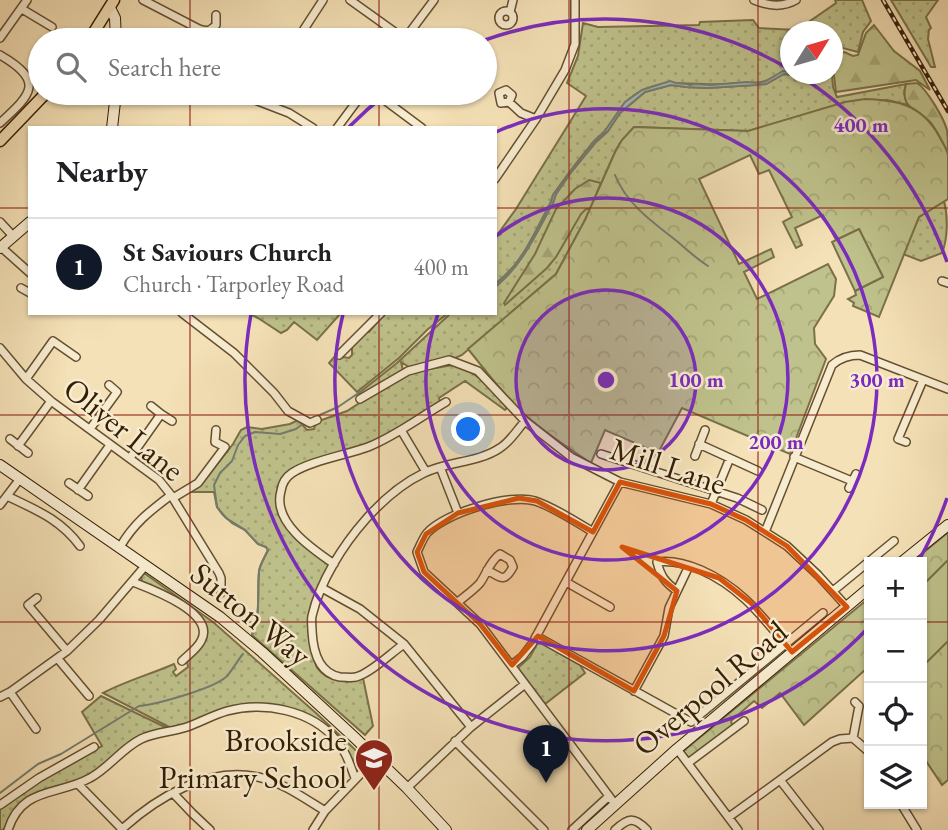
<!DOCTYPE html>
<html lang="en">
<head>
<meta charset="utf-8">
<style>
	body { margin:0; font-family:"EB Garamond",serif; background:#f6f6f6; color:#202124 }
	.controls { position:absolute; right:21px; bottom:21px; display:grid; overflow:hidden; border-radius:0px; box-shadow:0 2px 5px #0004 }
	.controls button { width:63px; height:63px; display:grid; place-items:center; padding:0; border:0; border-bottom:2px solid #e0e0e0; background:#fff; color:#202124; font:35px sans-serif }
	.compass { position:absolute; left:780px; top:21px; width:63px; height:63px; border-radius:50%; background:#fff; box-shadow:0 2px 5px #0004; rotate:53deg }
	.you { position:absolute; left:469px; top:430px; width:24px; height:24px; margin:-18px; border:5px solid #fff; border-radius:50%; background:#1a73e8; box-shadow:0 0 0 10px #1a73e833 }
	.badge { display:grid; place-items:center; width:46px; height:46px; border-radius:50%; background:#111827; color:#fff; font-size:23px; font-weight:700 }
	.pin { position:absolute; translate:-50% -58px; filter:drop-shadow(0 2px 4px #0008) }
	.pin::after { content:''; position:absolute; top:37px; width:24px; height:21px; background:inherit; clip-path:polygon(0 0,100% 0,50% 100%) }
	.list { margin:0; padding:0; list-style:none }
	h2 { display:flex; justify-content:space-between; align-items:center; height:91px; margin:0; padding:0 28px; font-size:30px }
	h2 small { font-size:23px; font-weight:400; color:#757577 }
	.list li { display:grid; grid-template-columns:46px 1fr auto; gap:21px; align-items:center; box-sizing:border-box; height:98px; padding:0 28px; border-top:2px solid #e0e0e0 }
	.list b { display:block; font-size:26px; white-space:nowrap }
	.list p { margin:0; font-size:23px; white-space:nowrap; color:#757577 }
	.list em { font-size:23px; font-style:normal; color:#757577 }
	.icon { flex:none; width:38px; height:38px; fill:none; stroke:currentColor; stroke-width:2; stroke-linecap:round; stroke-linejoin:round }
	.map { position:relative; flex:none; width:948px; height:830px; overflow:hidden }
	.search { position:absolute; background:#fff; box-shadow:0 2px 5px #0004; left:28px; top:28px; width:469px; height:77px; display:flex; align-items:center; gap:18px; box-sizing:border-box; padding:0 24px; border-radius:38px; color:#757577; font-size:26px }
	.panel { position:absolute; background:#fff; box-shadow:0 2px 5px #0004; left:28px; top:126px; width:469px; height:189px; border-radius:0px }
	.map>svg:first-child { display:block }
	.grass { fill:url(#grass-dots); stroke:#7a7048; stroke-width:2 }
	.forest { fill:url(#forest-firs); stroke:#7a7048; stroke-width:2 }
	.park { fill:url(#park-crowns); stroke:#7a7048; stroke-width:2 }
	.pitch { fill:#bfc28c; stroke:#7a7048; stroke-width:2 }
	.water { fill:#a1bbb9; stroke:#757c70; stroke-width:2 }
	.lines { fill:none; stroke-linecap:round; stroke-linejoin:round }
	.stream { stroke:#757c70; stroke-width:2 }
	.street-casing { stroke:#644f30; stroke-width:10 }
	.secondary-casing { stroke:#341e03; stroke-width:12 }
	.primary-casing { stroke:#341e03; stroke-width:13 }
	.street { stroke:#f8ecd0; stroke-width:7 }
	.secondary { stroke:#f8ecd0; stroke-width:10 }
	.primary { stroke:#f5e1b7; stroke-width:10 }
	.rail-casing { stroke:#341e03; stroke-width:4.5 }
	.rail { stroke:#f8ecd0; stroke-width:2; stroke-dasharray:5; stroke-linecap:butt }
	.marked { fill:#d6530b; fill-opacity:0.2; stroke:#d6530b; stroke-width:5; stroke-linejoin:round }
	.grid { fill:none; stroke:#8f2418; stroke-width:2; stroke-opacity:0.55 }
	.ring { fill:none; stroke:#7b2cbf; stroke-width:3.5 }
	.labels { text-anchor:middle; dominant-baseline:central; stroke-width:5; stroke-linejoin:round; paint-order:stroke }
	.street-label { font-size:32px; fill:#341e03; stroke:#f8ecd0 }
	.poi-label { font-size:32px; fill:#341e03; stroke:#f8ecd0; text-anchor:end }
	.centre { fill:#7b2cbf; stroke:#f8ecd0; stroke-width:3.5 }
	.ring-label { font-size:21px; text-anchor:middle; font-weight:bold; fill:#7b2cbf; stroke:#f8ecd0; stroke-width:5; stroke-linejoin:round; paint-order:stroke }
</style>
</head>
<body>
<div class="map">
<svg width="948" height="830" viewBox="0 0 948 830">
	<defs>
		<pattern id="grass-dots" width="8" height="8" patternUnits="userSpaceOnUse" patternTransform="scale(1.75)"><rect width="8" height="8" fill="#bfc28c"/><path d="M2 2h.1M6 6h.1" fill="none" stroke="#a5a677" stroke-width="1.8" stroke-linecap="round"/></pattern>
		<pattern id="forest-firs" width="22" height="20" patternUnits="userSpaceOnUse" patternTransform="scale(1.75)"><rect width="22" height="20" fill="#bfc28c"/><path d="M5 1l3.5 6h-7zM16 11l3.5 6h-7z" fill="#a5a677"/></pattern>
		<pattern id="park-crowns" width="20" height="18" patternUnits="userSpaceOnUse" patternTransform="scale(1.75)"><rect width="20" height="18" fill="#bfc28c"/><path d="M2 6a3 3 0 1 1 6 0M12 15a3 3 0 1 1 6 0" fill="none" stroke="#a5a677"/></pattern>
	</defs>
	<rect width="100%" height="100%" fill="#f5e1b7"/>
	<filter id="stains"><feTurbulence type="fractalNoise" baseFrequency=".00286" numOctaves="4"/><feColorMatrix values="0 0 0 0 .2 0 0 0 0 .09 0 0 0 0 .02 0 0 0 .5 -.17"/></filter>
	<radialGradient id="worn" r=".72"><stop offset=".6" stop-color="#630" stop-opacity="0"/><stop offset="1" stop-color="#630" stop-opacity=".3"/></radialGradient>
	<path class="grass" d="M835 0H862L871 21 863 32 858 52 843 48 833 56 832 32H790V72C777 71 773 81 761 82 750 84 739 82 729 84 705 86 676 80 654 86 622 96 622 111 604 132 600 136 596 139 592 144 578 160 565 178 553 195L551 202C535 231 523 264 495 284V238L516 209 586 96 567 83 578 56 583 23 598 27 699 25 700 22 753 20 759 28 797 30 836 3Z
		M891 0H938L926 17 931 28 929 30 928 39 935 67H931Z
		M784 74C800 76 815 74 832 74L833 87 837 97 906 84 904 93 908 105 887 100 845 103 748 131 634 127 622 140 616 150 585 220 556 274 462 355 453 359 409 367 401 362 403 370 362 396 359 393 397 363 451 313H495V287C523 265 536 233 553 203L556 194 572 171 595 143 608 131 620 113 645 92 671 85 686 87 707 88 766 84Z
		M944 201C948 216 948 238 942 253L921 261 903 254 919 217Z
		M248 313H341L317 340 294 322 287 330 281 333 258 318Z
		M385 313H448L427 330 399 358 357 392 329 363 335 356 340 359 343 357 349 358 352 355V347L365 332H369Z
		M453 365C479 371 490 389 507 408L505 410 465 381 439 398 440 402 389 435 364 446 306 463 281 483 277 491V499L284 520 330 564C323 580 311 598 309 615 309 625 312 661 318 669 328 682 349 684 363 678L373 726 365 735 252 635C261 614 257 594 259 571 260 564 265 557 268 550L266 547 258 544 245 530 226 518 217 507 214 492H187L201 485 233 444 241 430 247 427 262 429 290 424 298 420 307 430 314 429 316 422 347 411 406 373Z
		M144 573 213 622 317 714 363 757 365 765 354 764 348 751 338 738 324 726 263 705 171 728 103 693C126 681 151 674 174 664L176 669 173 672 176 676 188 667 187 661C193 654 202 647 205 639 214 613 160 592 142 582L141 576Z
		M541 643 580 665 585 673 545 704 518 668 530 657 537 644Z
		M101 696 167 728 145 735 87 778 38 792 5 830H0V809L44 777 102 746 82 712Z"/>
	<path class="forest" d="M874 25 894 51 920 71 930 90 916 80 836 92 832 60 844 52 853 56 858 55 866 33Z
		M917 83C927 89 944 119 947 130 948 137 948 146 948 153 943 143 938 132 931 123 917 108 899 109 906 84Z
		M589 180 601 183 590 209H586L581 214 556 257 547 268 505 305 504 303 535 254 556 209 575 189Z"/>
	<path class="park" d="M865 99C898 100 922 105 939 136 942 142 947 149 948 155 948 169 948 185 948 199L919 217 879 317 853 306 854 303 848 299 856 295 855 291 883 277 859 229 836 240 823 215 795 228 802 245 796 248 783 222 792 217 769 170 759 174 750 155 699 179 739 264 771 249 774 257 744 272 757 299 828 264 836 279 834 296 814 328 815 344 826 359 790 454 682 408 658 453 605 430 591 463C568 448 546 433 525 415 504 395 486 371 468 349L556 274 585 220 616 150 622 140 634 127 748 131 845 102Z
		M946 534H948V780L942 785 922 755V562H912Z
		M869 598V671L866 669 804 725 780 693 762 708 754 701 731 721 733 728 688 762 681 753Z"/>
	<path class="pitch" d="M859 229 883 277 855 291 832 242Z
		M947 561 948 562V641L925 664 922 660V586Z"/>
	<path class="water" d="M783 71 790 72V74H814L800 76 784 74 766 84 757 85 707 88 686 87 671 85 645 92 620 113 608 131 595 143 572 171 556 194 553 203C536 233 523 265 495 287V284C523 264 535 231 551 202L553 195 594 141 604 132 625 102 642 90 670 81 676 83 687 84 690 85 695 84 710 85 747 82 759 83 766 81Z"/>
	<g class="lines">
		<path class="stream" d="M615 175C627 205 654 223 678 242 688 251 697 259 708 266
			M313 418 338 407 360 392
			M252 635C261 614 257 594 259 572 260 564 265 557 268 550L266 547 258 544 245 530 232 523 222 514 217 507 214 485 220 473 232 461 238 445 245 436 255 432 280 434 296 429 305 422
			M0 793 38 764 61 754 139 706C158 704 212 689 226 677 232 671 237 661 243 654"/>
		<defs>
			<path id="street" d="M143 0 199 29C207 32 210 31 216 25V15
				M350 0 406 40
				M754 0C768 6 782 8 796 0
				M22 9 52 27
				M499 18a7 7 0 1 1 14 0a7 7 0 1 1-14 0Z
				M510 12 513 0
				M274 36 281 40
				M0 38 27 0
				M297 40 323 0
				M404 40 434 0
				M0 55C45 81 32 94 0 123
				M237 93 289 113 313 128
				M375 93 422 128
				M509 102 512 95 506 90 499 93 501 103 509 102 521 113 536 119
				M337 128 363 93
				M495 179 536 119 565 70 575 44V0
				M0 222 13 236
				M1 247 30 273
				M942 281 948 283
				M21 288 30 293
				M182 313 234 353 274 393 288 411 310 423 317 420
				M0 348 26 379 51 401 159 480 171 495 219 573 221 578V593
				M339 355 381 313
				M26 379 53 341 76 357
				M360 399 408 371 449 360 478 371 525 421 571 457 620 482 711 504 746 520 787 546 818 575 847 607
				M161 414 172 421
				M90 429 117 392 109 385
				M401 430 426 472
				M10 439 28 453
				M906 442 898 439 923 380
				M699 444 758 471
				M18 446 51 401
				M601 454 737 498 762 510
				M695 456 705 430
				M794 457 852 481
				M130 458 161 414 151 406
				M440 467 458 513
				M69 483 88 496
				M849 488 856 474
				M78 490 110 445
				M7 496C36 510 60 519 80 546
				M173 498 198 483 225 447 215 442 216 430
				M711 504 730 458
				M0 505 19 480
				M593 532C576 522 554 507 535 501 510 493 445 513 427 533 423 538 420 546 417 552L424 572 480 624 615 804
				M765 532 832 365C840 358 849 355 860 355L948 389
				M120 547C134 523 150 511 171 495
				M334 564C312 549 272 522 281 491 282 484 286 477 292 473 310 461 346 455 368 447 396 436 420 417 446 402
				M133 582C151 589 217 613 201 641 197 649 188 655 182 661
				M566 582 610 607
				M322 588 360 609 404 644 471 727
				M677 591C665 582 661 577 657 562 673 560 687 564 701 570 740 587 761 615 788 647
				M833 591 894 541
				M37 598 28 605 67 651
				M458 602C465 596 474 590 480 583 487 573 490 561 500 554L510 560 513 567C504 583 502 578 487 570
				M536 636 691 722 823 613
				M404 644C391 653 371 673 356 677 351 678 346 677 340 677 318 673 313 651 312 631 312 626 311 621 312 616 320 581 343 545 366 519 382 501 403 483 424 473 448 461 478 463 500 448 510 442 517 430 525 421
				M58 659 89 696
				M512 665 522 657 532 644 620 482
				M634 691 664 636 669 608 689 566
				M10 692 36 729
				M0 697 10 692 67 651 99 620 146 565
				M855 702 859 706 853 738 869 752
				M455 741 544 830
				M677 749 738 830
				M688 763 744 721
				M780 780 832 742 840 739 853 738
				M78 784 122 829
				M407 788 471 727 525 684
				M173 793 192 813 210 830
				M901 804 917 830
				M0 805 39 778 94 747
				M729 817 780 780 819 830
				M8 830C22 786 58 796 90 778 109 768 121 749 141 739 155 732 172 732 187 727 201 722 213 715 227 711 264 701 311 710 336 740 346 751 350 765 355 778
				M121 830C156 798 208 766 258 777 282 782 304 798 325 811
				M313 830 325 811 376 758
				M572 830 609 796
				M615 830C628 818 634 816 647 830"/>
			<path id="secondary" d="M110 8 115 18 116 40
				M112 128 116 93
				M0 248 30 222
				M0 465 220 617 262 652 354 737 407 788 446 830
				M902 562 948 525
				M587 830 677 749 869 588"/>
			<path id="primary" d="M89 40 114 0
				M0 141 46 93"/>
		</defs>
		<use href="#street" class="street-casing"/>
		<use href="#secondary" class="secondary-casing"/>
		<use href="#primary" class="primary-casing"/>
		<use href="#street" class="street"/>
		<use href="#secondary" class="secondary"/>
		<use href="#primary" class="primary"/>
		<defs>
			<path id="rail" d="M883 0 948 111"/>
		</defs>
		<use href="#rail" class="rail-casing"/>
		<use href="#rail" class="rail"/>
	</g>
	<path class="marked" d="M620 482 711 504 746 520 787 546 847 607 792 652 751 603 719 578 622 547 677 591 664 636 634 691 538 636 512 665 480 624 424 572 417 552 426 534 458 513 519 498 537 501 593 532Z"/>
	<path class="grid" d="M190 0V40M379 0V40M569 0V830M758 0V830M190 93V128M379 93V128M0 208H30M495 208H948M190 313V830M379 313V830M0 415H948M0 622H869M922 622H948"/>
	<circle cx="606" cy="380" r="90" fill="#7b2cbf" fill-opacity=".12"/>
	<g class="ring">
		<circle cx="606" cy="380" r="90"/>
		<path d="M496 236A181 181 0 1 1 438 314"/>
		<path d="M496 132A271 271 0 1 1 343 314"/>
		<path d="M947 498A361 361 0 0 1 919 560M868 628A361 361 0 0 1 251 314M349 127A361 361 0 0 1 386 94M485 40A361 361 0 0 1 789 69M797 74A361 361 0 0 1 947 262"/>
	</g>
	<defs>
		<symbol id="school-pin" viewBox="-11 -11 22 30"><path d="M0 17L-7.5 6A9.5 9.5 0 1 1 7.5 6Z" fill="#8f2418" stroke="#f8ecd0"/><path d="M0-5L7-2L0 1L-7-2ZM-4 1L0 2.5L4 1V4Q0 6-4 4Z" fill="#fff"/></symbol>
	</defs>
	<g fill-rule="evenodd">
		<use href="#school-pin" x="352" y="736" width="44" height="60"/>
	</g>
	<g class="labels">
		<g class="street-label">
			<text transform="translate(124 429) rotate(39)">Oliver Lane</text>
			<text transform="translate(668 466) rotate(18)">Mill Lane</text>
			<text transform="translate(251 614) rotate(39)">Sutton Way</text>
			<text transform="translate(710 688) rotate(-40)">Overpool Road</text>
		</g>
		<g class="poi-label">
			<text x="347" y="740">Brookside<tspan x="347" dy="37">Primary School</tspan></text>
		</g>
	</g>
	<circle cx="606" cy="380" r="10" class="centre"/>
	<g class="ring-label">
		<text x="861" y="132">400 m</text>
		<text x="696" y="387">100 m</text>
		<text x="877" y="387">300 m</text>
		<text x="776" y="449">200 m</text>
	</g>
	<rect width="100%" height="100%" filter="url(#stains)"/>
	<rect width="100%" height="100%" fill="url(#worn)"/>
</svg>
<div class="controls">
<button>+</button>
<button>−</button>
<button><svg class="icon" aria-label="locate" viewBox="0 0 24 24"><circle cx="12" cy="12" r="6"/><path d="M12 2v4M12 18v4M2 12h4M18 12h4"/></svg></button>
<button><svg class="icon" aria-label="layers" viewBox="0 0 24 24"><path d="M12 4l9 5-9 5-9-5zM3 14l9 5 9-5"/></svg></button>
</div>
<svg class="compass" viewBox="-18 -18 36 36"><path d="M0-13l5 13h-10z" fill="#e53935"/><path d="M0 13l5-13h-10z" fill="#757577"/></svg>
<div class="you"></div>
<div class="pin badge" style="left:546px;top:783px">1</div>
<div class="search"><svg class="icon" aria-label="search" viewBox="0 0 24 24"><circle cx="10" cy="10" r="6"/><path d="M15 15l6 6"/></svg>Search here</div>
<section class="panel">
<h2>Nearby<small></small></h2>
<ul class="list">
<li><span class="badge">1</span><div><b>St Saviours Church</b><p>Church · Tarporley Road</p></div><em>400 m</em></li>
</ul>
</section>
</div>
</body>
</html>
